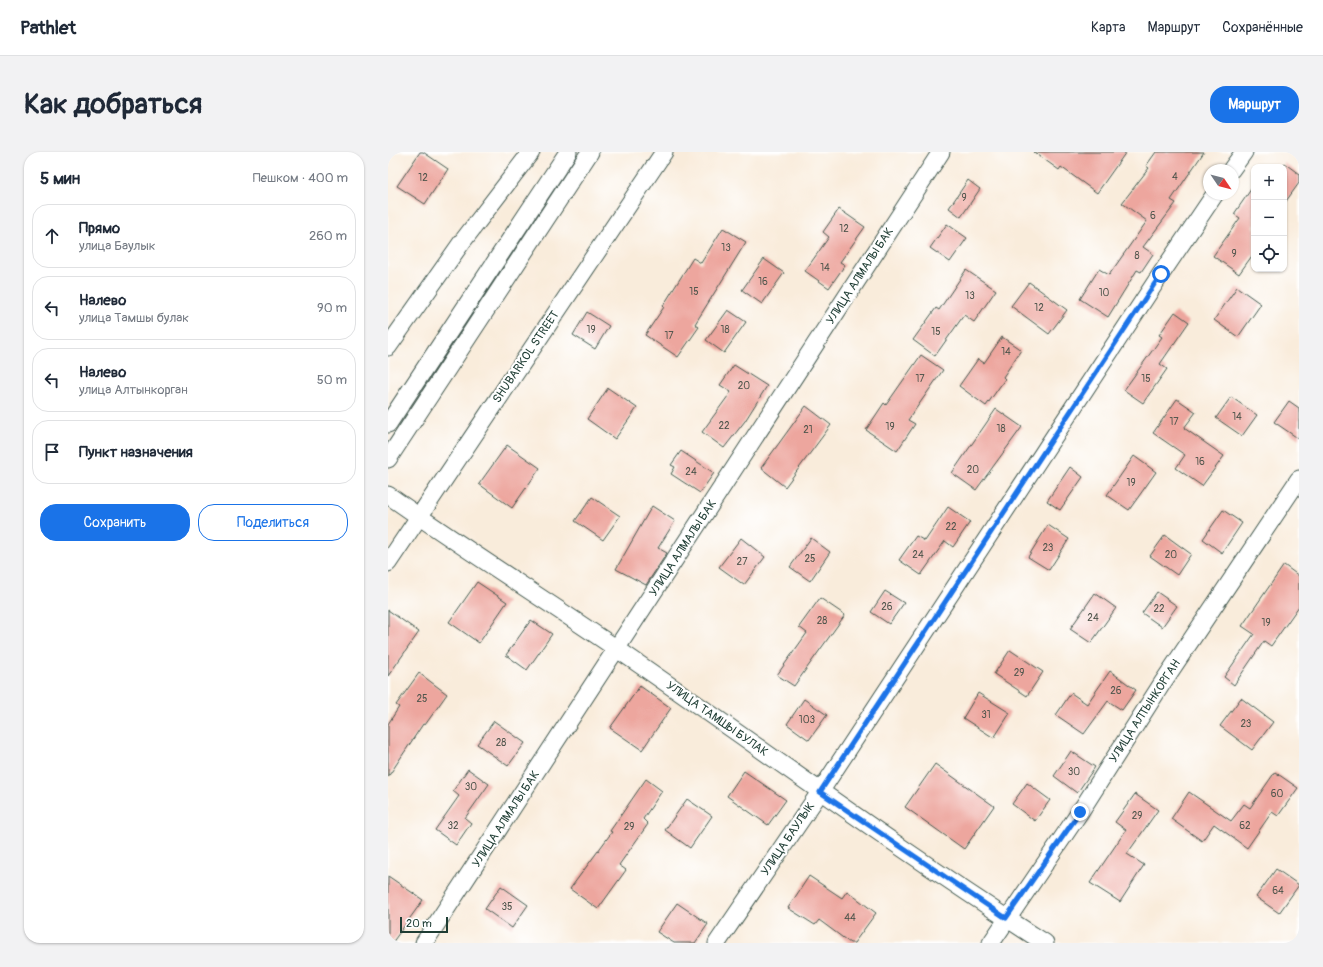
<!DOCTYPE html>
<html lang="ru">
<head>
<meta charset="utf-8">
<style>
	body { margin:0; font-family:Pangolin,sans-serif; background:#f2f2f3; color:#1f2937 }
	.controls { position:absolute; right:12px; top:12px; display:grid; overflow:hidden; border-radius:8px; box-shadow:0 1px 3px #0004 }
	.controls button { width:36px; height:36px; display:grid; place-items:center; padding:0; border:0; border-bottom:1px solid #e0e1e3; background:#fff; color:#1f2937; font:20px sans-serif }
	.compass { position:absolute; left:815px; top:12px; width:36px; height:36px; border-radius:50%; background:#fff; box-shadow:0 1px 3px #0004; rotate:125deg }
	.scale { position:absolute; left:12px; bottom:10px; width:48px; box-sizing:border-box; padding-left:4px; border:2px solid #1f3d34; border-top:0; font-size:11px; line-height:14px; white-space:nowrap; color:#1f3d34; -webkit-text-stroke:3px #fff; paint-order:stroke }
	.stop { position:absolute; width:12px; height:12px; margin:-9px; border:3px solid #1a73e8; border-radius:50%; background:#fff }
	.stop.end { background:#1a73e8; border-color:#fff; box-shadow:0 1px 4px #0008 }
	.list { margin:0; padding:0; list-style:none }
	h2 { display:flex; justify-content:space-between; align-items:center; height:52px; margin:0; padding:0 16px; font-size:17px }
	h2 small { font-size:13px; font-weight:400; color:#747a83 }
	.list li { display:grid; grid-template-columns:26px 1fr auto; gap:12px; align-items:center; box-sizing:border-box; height:64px; margin:0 8px 8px; padding:0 8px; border:1px solid #e0e1e3; border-radius:16px }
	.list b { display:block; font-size:15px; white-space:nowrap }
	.list p { margin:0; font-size:13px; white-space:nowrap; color:#747a83 }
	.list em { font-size:13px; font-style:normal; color:#747a83 }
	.actions { display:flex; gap:8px; padding:12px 16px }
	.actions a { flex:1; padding:9px 0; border:1px solid #1a73e8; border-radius:16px; text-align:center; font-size:14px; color:#1a73e8 }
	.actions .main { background:#1a73e8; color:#fff }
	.icon { flex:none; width:22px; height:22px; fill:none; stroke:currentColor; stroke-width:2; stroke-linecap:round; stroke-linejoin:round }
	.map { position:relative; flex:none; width:911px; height:791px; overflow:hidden; border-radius:16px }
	header { display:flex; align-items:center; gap:24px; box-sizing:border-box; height:56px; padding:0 20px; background:#fff; border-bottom:1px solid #e0e1e3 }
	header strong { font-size:19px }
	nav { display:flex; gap:22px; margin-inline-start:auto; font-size:14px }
	.intro { display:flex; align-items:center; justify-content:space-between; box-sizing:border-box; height:96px; padding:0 24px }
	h1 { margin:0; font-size:28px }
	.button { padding:10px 18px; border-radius:16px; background:#1a73e8; color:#fff; font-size:14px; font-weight:700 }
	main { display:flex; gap:24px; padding:0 24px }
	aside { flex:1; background:#fff; border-radius:16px; box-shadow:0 1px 3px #0004 }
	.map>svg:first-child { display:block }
	.building { fill:#eda69e }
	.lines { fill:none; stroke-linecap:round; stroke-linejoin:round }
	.minor-casing { stroke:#40574d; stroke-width:19 }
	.minor { stroke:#fff; stroke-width:17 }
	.route { stroke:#1a73e8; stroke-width:5 }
	.labels { text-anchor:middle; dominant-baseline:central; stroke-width:4; stroke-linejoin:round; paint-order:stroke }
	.number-label { font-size:10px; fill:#52574e }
	.street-label { font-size:12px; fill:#1f3d34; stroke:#fff }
</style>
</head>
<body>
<header>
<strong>Pathlet</strong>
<nav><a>Карта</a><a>Маршрут</a><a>Сохранённые</a></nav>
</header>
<div class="intro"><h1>Как добраться</h1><a class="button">Маршрут</a></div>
<main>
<aside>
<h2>5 мин<small>Пешком · 400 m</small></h2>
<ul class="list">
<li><svg class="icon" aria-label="ahead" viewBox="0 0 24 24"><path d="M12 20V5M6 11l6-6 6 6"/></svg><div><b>Прямо</b><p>улица Баулык</p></div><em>260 m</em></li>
<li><svg class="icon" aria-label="left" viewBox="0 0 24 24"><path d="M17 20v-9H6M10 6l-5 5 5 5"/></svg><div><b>Налево</b><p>улица Тамшы булак</p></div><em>90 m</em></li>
<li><svg class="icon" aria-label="left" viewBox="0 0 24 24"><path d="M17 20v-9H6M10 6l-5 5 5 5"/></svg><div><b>Налево</b><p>улица Алтынкорган</p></div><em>50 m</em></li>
<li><svg class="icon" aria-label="arrive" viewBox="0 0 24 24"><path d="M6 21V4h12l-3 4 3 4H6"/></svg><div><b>Пункт назначения</b></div></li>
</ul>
<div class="actions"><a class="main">Сохранить</a><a>Поделиться</a></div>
</aside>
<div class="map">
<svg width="911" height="791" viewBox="0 0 911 791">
	<rect width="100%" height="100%" fill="#fff"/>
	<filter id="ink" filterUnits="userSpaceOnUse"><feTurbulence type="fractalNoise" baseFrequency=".025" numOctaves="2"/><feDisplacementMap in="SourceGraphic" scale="8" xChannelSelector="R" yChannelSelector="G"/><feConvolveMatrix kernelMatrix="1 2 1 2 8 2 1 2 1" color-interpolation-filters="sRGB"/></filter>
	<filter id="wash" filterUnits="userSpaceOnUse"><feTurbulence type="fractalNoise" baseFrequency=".012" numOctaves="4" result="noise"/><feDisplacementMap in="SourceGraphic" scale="16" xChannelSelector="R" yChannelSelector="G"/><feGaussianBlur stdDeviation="0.9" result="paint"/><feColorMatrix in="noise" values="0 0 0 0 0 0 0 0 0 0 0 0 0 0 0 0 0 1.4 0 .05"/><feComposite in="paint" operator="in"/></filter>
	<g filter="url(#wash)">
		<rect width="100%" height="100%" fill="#f9ecdb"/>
		<g id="blocks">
			<path class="building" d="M32 0H35L60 17 37 52 9 34Z
				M646 0H738L709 41 673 15 671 18Z
				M768 0H816L783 48 788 51 755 95 765 102 753 120 749 118 720 165 692 147 711 117 721 123 759 69 734 51 761 16 758 14Z
				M896 11 911 22V31L896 52Z
				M580 28 592 37 573 65 561 56Z
				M866 33V101L851 122 825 104 852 66 846 62Z
				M451 57 477 75 452 110 457 113 441 136 417 119 441 85 435 80Z
				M559 72 579 86 562 110 542 96Z
				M335 76 358 90 307 172 311 175 290 205 257 183 276 155 275 154 305 106 313 111Z
				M376 107 396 121 374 152 354 138Z
				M578 118 608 138 586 170 576 163 547 204 525 188 548 156 551 158Z
				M641 130 679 158 661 182 623 154Z
				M849 135 873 152 850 185 826 168Z
				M340 158 358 170 336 201 318 188Z
				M199 160 221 174 207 197 185 183Z
				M787 160 801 170 772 212 779 217 755 251 736 238 774 185 771 183Z
				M614 185 633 198 615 225 617 227 598 254 571 234 590 207 596 211Z
				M533 203 555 218 520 268 527 272 509 299 478 278 496 251 498 253Z
				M346 213 379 234 357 269 336 296 314 280 343 240 332 233Z
				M220 236 249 256 227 287 199 267Z
				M843 245 869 263 854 284 828 266Z
				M789 247 808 260 796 276 836 304 814 334 788 316 797 303 765 281Z
				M901 249 911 256V287L886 270Z
				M418 254 443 273 397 335 373 316Z
				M608 257 634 275 588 338 564 321Z
				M119 293 152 316 124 356 91 332Z
				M293 299 326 321 312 341 283 322 287 315 283 313Z
				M746 304 768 320 741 358 719 343Z
				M682 315 695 325 672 358 659 349Z
				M204 345 232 364 215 388 187 369Z
				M264 354 287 369 270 396 279 401 258 433 228 417Z
				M560 355 582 370 565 395 557 389 533 423 511 408 528 384 537 389Z
				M835 358 854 371 834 401 815 387Z
				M660 373 681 387 661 418 640 405Z
				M777 383 803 402 789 423 762 404Z
				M353 386 377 405 356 433 331 415Z
				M423 386 442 400 422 429 402 415Z
				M896 413 911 424V454L883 494 876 489 846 533 836 525 866 482 854 474Z
				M89 430 119 450 91 491 61 470Z
				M497 439 516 451 501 472 483 460Z
				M769 440 789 454 774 475 754 461Z
				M707 441 728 456 703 491 682 477Z
				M432 446 457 463 406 534 389 523 419 481 411 475Z
				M0 458 31 480 0 524Z
				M143 468 164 482 139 518 118 503Z
				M622 498 655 520 639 544 606 522Z
				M722 519 748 538 734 558 720 549 696 582 668 563 683 541 699 552Z
				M31 521 59 542 37 573 35 572 0 625V572L11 555 8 553Z
				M252 534 283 556 254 598 222 576Z
				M590 541 622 561 606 586 575 566Z
				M853 546 885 570 864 598 832 574Z
				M416 547 439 563 421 588 399 572Z
				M106 569 137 591 120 614 89 592Z
				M683 599 707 615 689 641 666 624Z
				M547 612 606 654 576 697 517 655Z
				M80 617 101 632 77 666 83 671 68 693 47 678 71 644 65 639Z
				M356 619 398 648 380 673 339 644Z
				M887 620 910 636 890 664 884 660 859 696 826 672 814 689 783 667 801 640 843 669 856 652 862 656Z
				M258 627 274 639 255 667 260 672 231 713 238 718 210 757 182 737 224 680 222 679Z
				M639 631 662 648 647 669 624 652Z
				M747 642 770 658 739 702 756 713 732 750 702 731 738 678 727 670Z
				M299 647 324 664 302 696 277 678Z
				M888 717 911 733 891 761 868 745Z
				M0 724 35 748 4 791H0Z
				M421 724 454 746 459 739 488 761 466 791H462L431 768 427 773 400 756Z
				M113 734 140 753 124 776 97 757Z
				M289 751 320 772 307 791H286L269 780Z"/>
		</g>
	</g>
	<g filter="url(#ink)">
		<use href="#blocks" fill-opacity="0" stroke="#40574d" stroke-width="1"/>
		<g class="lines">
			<defs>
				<path id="minor" d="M843 18 856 0
					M0 195 74 90 143 0
					M0 272 180 0
					M0 307 202 0
					M0 343C75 396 153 445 229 497 372 595 511 698 657 791
					M0 411 276 0
					M36 791 553 0
					M329 791 432 640 773 122 827 42
					M603 791 692 660 775 530 911 327"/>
			</defs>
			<use href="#minor" class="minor-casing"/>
			<use href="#minor" class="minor"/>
		</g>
	</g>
	<g class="lines" filter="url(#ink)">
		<path class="route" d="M692 660 618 766 432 640 773 122"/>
	</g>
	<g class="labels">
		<g class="number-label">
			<text x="787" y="25">4</text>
			<text x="35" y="26">12</text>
			<text x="576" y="46">9</text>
			<text x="765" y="64">6</text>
			<text x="456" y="77">12</text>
			<text x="338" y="96">13</text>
			<text x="846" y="102">9</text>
			<text x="749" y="104">8</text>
			<text x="437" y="116">14</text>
			<text x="375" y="130">16</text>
			<text x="306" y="140">15</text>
			<text x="716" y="141">10</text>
			<text x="582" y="144">13</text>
			<text x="651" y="156">12</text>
			<text x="203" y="178">19</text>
			<text x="337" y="178">18</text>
			<text x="548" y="180">15</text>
			<text x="281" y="184">17</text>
			<text x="618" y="200">14</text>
			<text x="532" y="227">17</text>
			<text x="758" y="227">15</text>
			<text x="356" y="234">20</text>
			<text x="849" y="265">14</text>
			<text x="786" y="270">17</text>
			<text x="336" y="274">22</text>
			<text x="502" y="275">19</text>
			<text x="613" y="277">18</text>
			<text x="420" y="278">21</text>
			<text x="812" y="310">16</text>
			<text x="585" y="318">20</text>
			<text x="303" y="320">24</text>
			<text x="743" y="331">19</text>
			<text x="563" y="375">22</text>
			<text x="660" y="396">23</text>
			<text x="530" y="403">24</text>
			<text x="783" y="403">20</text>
			<text x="422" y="407">25</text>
			<text x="354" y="410">27</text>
			<text x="499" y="455">26</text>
			<text x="771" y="457">22</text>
			<text x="705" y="466">24</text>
			<text x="434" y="469">28</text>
			<text x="878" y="471">19</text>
			<text x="631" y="521">29</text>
			<text x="728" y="539">26</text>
			<text x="34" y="547">25</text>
			<text x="598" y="563">31</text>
			<text x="419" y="568">103</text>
			<text x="858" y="572">23</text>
			<text x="113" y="591">28</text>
			<text x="686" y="620">30</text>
			<text x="83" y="635">30</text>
			<text x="889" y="642">60</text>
			<text x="749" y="664">29</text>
			<text x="65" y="674">32</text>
			<text x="857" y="674">62</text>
			<text x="241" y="675">29</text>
			<text x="890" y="739">64</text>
			<text x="119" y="755">35</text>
			<text x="462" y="766">44</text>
		</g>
		<g class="street-label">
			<text transform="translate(472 124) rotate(-57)">УЛИЦА АЛМАЛЫ БАК</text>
			<text transform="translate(138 205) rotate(-56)">SHUBARKOL STREET</text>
			<text transform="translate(295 396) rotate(-57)">УЛИЦА АЛМАЛЫ БАК</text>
			<text transform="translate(757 559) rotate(-57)">УЛИЦА АЛТЫНКОРГАН</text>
			<text transform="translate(329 567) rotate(35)">УЛИЦА ТАМШЫ БУЛАК</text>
			<text transform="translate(118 667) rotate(-57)">УЛИЦА АЛМАЛЫ БАК</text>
			<text transform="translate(400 687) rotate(-56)">УЛИЦА БАУЛЫК</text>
		</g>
	</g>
</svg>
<div class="controls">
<button>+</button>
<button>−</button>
<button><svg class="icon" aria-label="locate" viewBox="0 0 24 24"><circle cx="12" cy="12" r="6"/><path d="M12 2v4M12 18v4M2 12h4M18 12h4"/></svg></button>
</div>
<svg class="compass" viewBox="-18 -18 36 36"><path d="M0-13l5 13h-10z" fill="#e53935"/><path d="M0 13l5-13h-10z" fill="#747a83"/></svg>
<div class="scale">20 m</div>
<div class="stop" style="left:773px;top:122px"></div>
<div class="stop end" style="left:692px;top:660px"></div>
</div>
</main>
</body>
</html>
